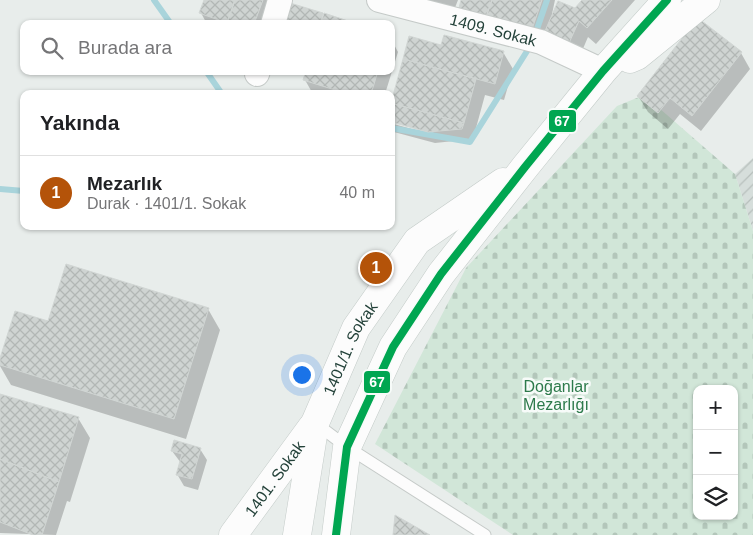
<!DOCTYPE html>
<html lang="tr">
<head>
<meta charset="utf-8">
<style>
	body { margin:0; font-family:Arial,sans-serif; background:#f2f2f2; color:#202124 }
	.controls { position:absolute; right:15px; bottom:15px; display:grid; overflow:hidden; border-radius:10px; box-shadow:0 1px 4px #0004 }
	.controls button { width:45px; height:45px; display:grid; place-items:center; padding:0; border:0; border-bottom:1px solid #e0e0e0; background:#fff; color:#202124; font:25px sans-serif }
	.you { position:absolute; left:301px; top:374px; width:18px; height:18px; margin:-12px; border:4px solid #fff; border-radius:50%; background:#1a73e8; box-shadow:0 0 0 8px #1a73e833 }
	.badge { display:grid; place-items:center; width:32px; height:32px; border-radius:50%; background:#b45309; color:#fff; font-size:16px; font-weight:700 }
	.pin { position:absolute; translate:-50% -50%; border:2px solid #fff; box-shadow:0 1px 5px #0006 }
	.list { margin:0; padding:0; list-style:none }
	h2 { display:flex; justify-content:space-between; align-items:center; height:65px; margin:0; padding:0 20px; font-size:21px }
	h2 small { font-size:16px; font-weight:400; color:#757577 }
	.list li { display:grid; grid-template-columns:32px 1fr auto; gap:15px; align-items:center; box-sizing:border-box; height:75px; padding:0 20px; border-top:1px solid #e0e0e0 }
	.list b { display:block; font-size:19px; white-space:nowrap }
	.list p { margin:0; font-size:16px; white-space:nowrap; color:#757577 }
	.list em { font-size:16px; font-style:normal; color:#757577 }
	.icon { flex:none; width:28px; height:28px; fill:none; stroke:currentColor; stroke-width:2; stroke-linecap:round; stroke-linejoin:round }
	.map { position:relative; flex:none; width:753px; height:535px; overflow:hidden }
	.search { position:absolute; background:#fff; box-shadow:0 1px 4px #0004; left:20px; top:20px; width:375px; height:55px; display:flex; align-items:center; gap:12px; box-sizing:border-box; padding:0 18px; border-radius:10px; color:#757577; font-size:19px }
	.panel { position:absolute; background:#fff; box-shadow:0 1px 4px #0004; left:20px; top:90px; width:375px; height:140px; border-radius:10px }
	.map>svg:first-child { display:block }
	.industrial { fill:url(#industrial-furrows) }
	.cemetery { fill:url(#cemetery-stones); fill-rule:evenodd }
	.shadow { fill:#0003; fill-rule:evenodd }
	.lines { fill:none; stroke-linecap:round; stroke-linejoin:round }
	.stream { stroke:#a9d4db; stroke-width:6 }
	.building { fill:url(#building-cross-hatch); stroke:#d1d6d4 }
	.lane-casing { stroke:#c5cac8; stroke-width:13 }
	.street-casing { stroke:#c5cac8; stroke-width:26 }
	.secondary-casing { stroke:#c3cbc8; stroke-width:29 }
	.lane { stroke:#fcfcfc; stroke-width:11 }
	.street { stroke:#fcfcfc; stroke-width:24 }
	.secondary { stroke:#fcfcfc; stroke-width:28 }
	.bus-1-casing { stroke:#f7fbf9; stroke-width:11 }
	.bus-1 { stroke:#00a651; stroke-width:8 }
	.labels { text-anchor:middle; dominant-baseline:central; stroke-width:5; stroke-linejoin:round; paint-order:stroke }
	.street-label { font-size:16px; fill:#24423a; stroke:#f7fbf9 }
	.park-label { font-size:16px; fill:#2d7a4b; stroke:#f7fbf9 }
	.line-badge { stroke:#f7fbf9; stroke-width:2 }
	.badge-label { font-size:14px; text-anchor:middle; font-weight:bold; fill:#fff }
</style>
</head>
<body>
<div class="map">
<svg width="753" height="535" viewBox="0 0 753 535">
	<defs>
		<pattern id="industrial-furrows" width="10" height="10" patternUnits="userSpaceOnUse" patternTransform="scale(1.25)"><rect width="10" height="10" fill="#d6dedb"/><path d="M-1 1l2-2M0 10L10 0M9 11l2-2" fill="none" stroke="#b8c0bd"/></pattern>
		<pattern id="cemetery-stones" width="16" height="16" patternUnits="userSpaceOnUse" patternTransform="scale(1.25)"><rect width="16" height="16" fill="#d1e6d8"/><path d="M2 7V4a2 2 0 0 1 4 0v3zM10 15v-3a2 2 0 0 1 4 0v3z" fill="#b3c6ba"/></pattern>
		<pattern id="building-cross-hatch" width="8" height="8" patternUnits="userSpaceOnUse" patternTransform="scale(1.25)"><rect width="8" height="8" fill="#cfd4d2"/><path d="M0 0l8 8M0 8l8-8" fill="none" stroke="#b2b7b5"/></pattern>
	</defs>
	<rect width="100%" height="100%" fill="#e8edeb"/>
	<path class="industrial" d="M753 158V231L735 174Z"/>
	<path class="cemetery" d="M644 95 735 174 753 231V535H513L375 444 466 268 617 106ZM697 389H734V516H697Z"/>
	<path class="shadow" d="M205 0H268L271 6 264 24H207L201 13Z
		M397 0H458L449 23Z
		M463 0H555L552 14 553 15 575 10 584 0H635L596 44 588 37 579 58 467 19 460 7Z
		M410 38 442 46 503 52 513 69 504 100 485 95 473 139 435 143 394 132 391 128V105ZM394 122 434 133 433 135 394 124Z
		M391 39 398 52 385 94H313L305 80 307 71H391Z
		M741 53 750 69 701 131 680 114 668 129 648 112 638 96Z
		M236 71H247L246 75Z
		M208 309 220 330 186 439 11 385 0 366V362Z
		M0 395 78 418 90 438 70 502 67 501 56 535 0 533Z
		M200 449 207 460 198 490 184 486 177 474 181 463 172 451Z"/>
	<g class="lines">
		<path class="stream" d="M154 0 171 24
			M537 29 547 0
			M206 71 222 94
			M391 128 470 142 529 48
			M0 189 24 191"/>
	</g>
	<path class="building" d="M204 0H235L227 23 199 13Z
		M235 0H263L254 24 227 23Z
		M461 0H492L486 17 459 8Z
		M492 0H542L531 32 486 17Z
		M582 0H612L587 28 579 21 569 43 545 31 558 1 575 8Z
		M290 3 323 13 320 24H278Z
		M324 13 357 24H321Z
		M698 18 742 52 692 116 670 98 658 113 637 96Z
		M444 35 504 51 495 84 403 59 409 36 441 45Z
		M403 59 476 79 464 123 391 103Z
		M306 71H378L371 94H348L303 80Z
		M391 103 464 123 462 129 428 132 391 122Z
		M66 264 209 308 174 419 0 365V358L15 311 48 321Z
		M0 394 79 417 59 482 0 459Z
		M174 440 201 448 192 479 176 475 182 454 171 451Z
		M0 459 59 482 42 535H33L0 522Z
		M395 515 430 535H393Z"/>
	<g class="lines">
		<defs>
			<path id="lane" d="M315 423 347 447 485 535"/>
			<g id="street">
				<path id="s1" d="M379 0 541 42 603 71"/>
				<path d="M273 24 280 0"/>
				<path d="M257 74 258 71"/>
			</g>
			<g id="secondary">
				<path d="M630 59 637 56 706 0"/>
				<path id="s2" d="M233 535 312 427"/>
				<path id="s3" d="M297 535 315 423 356 328 417 241 503 182"/>
				<path d="M336 535 347 447 393 347 441 274 525 167 603 71 667 0"/>
			</g>
		</defs>
		<use href="#lane" class="lane-casing"/>
		<use href="#street" class="street-casing"/>
		<use href="#secondary" class="secondary-casing"/>
		<use href="#lane" class="lane"/>
		<use href="#street" class="street"/>
		<use href="#secondary" class="secondary"/>
		<defs>
			<path id="bus-1" d="M336 535 347 447 393 347 441 274 525 167 603 71 667 0"/>
		</defs>
		<use href="#bus-1" class="bus-1-casing"/>
		<use href="#bus-1" class="bus-1"/>
	</g>
	<g class="labels">
		<g class="street-label">
			<text stroke="none"><textPath href="#s1" startOffset="118">1409. Sokak</textPath></text>
			<text stroke="none"><textPath href="#s3" startOffset="196">1401/1. Sokak</textPath></text>
			<text stroke="none"><textPath href="#s2" startOffset="70">1401. Sokak</textPath></text>
		</g>
		<g class="park-label">
			<text x="556" y="386">Doğanlar<tspan x="556" dy="18">Mezarlığı</tspan></text>
		</g>
	</g>
	<g class="line-badge">
		<rect x="548" y="109" width="29" height="24" rx="5" fill="#00a651"/>
		<rect x="363" y="370" width="28" height="24" rx="5" fill="#00a651"/>
	</g>
	<g class="badge-label">
		<text x="562" y="126">67</text>
		<text x="377" y="387">67</text>
	</g>
</svg>
<div class="controls">
<button>+</button>
<button>−</button>
<button><svg class="icon" aria-label="layers" viewBox="0 0 24 24"><path d="M12 4l9 5-9 5-9-5zM3 14l9 5 9-5"/></svg></button>
</div>
<div class="you"></div>
<div class="pin badge" style="left:376px;top:268px">1</div>
<div class="search"><svg class="icon" aria-label="search" viewBox="0 0 24 24"><circle cx="10" cy="10" r="6"/><path d="M15 15l6 6"/></svg>Burada ara</div>
<section class="panel">
<h2>Yakında<small></small></h2>
<ul class="list">
<li><span class="badge">1</span><div><b>Mezarlık</b><p>Durak · 1401/1. Sokak</p></div><em>40 m</em></li>
</ul>
</section>
</div>
</body>
</html>
